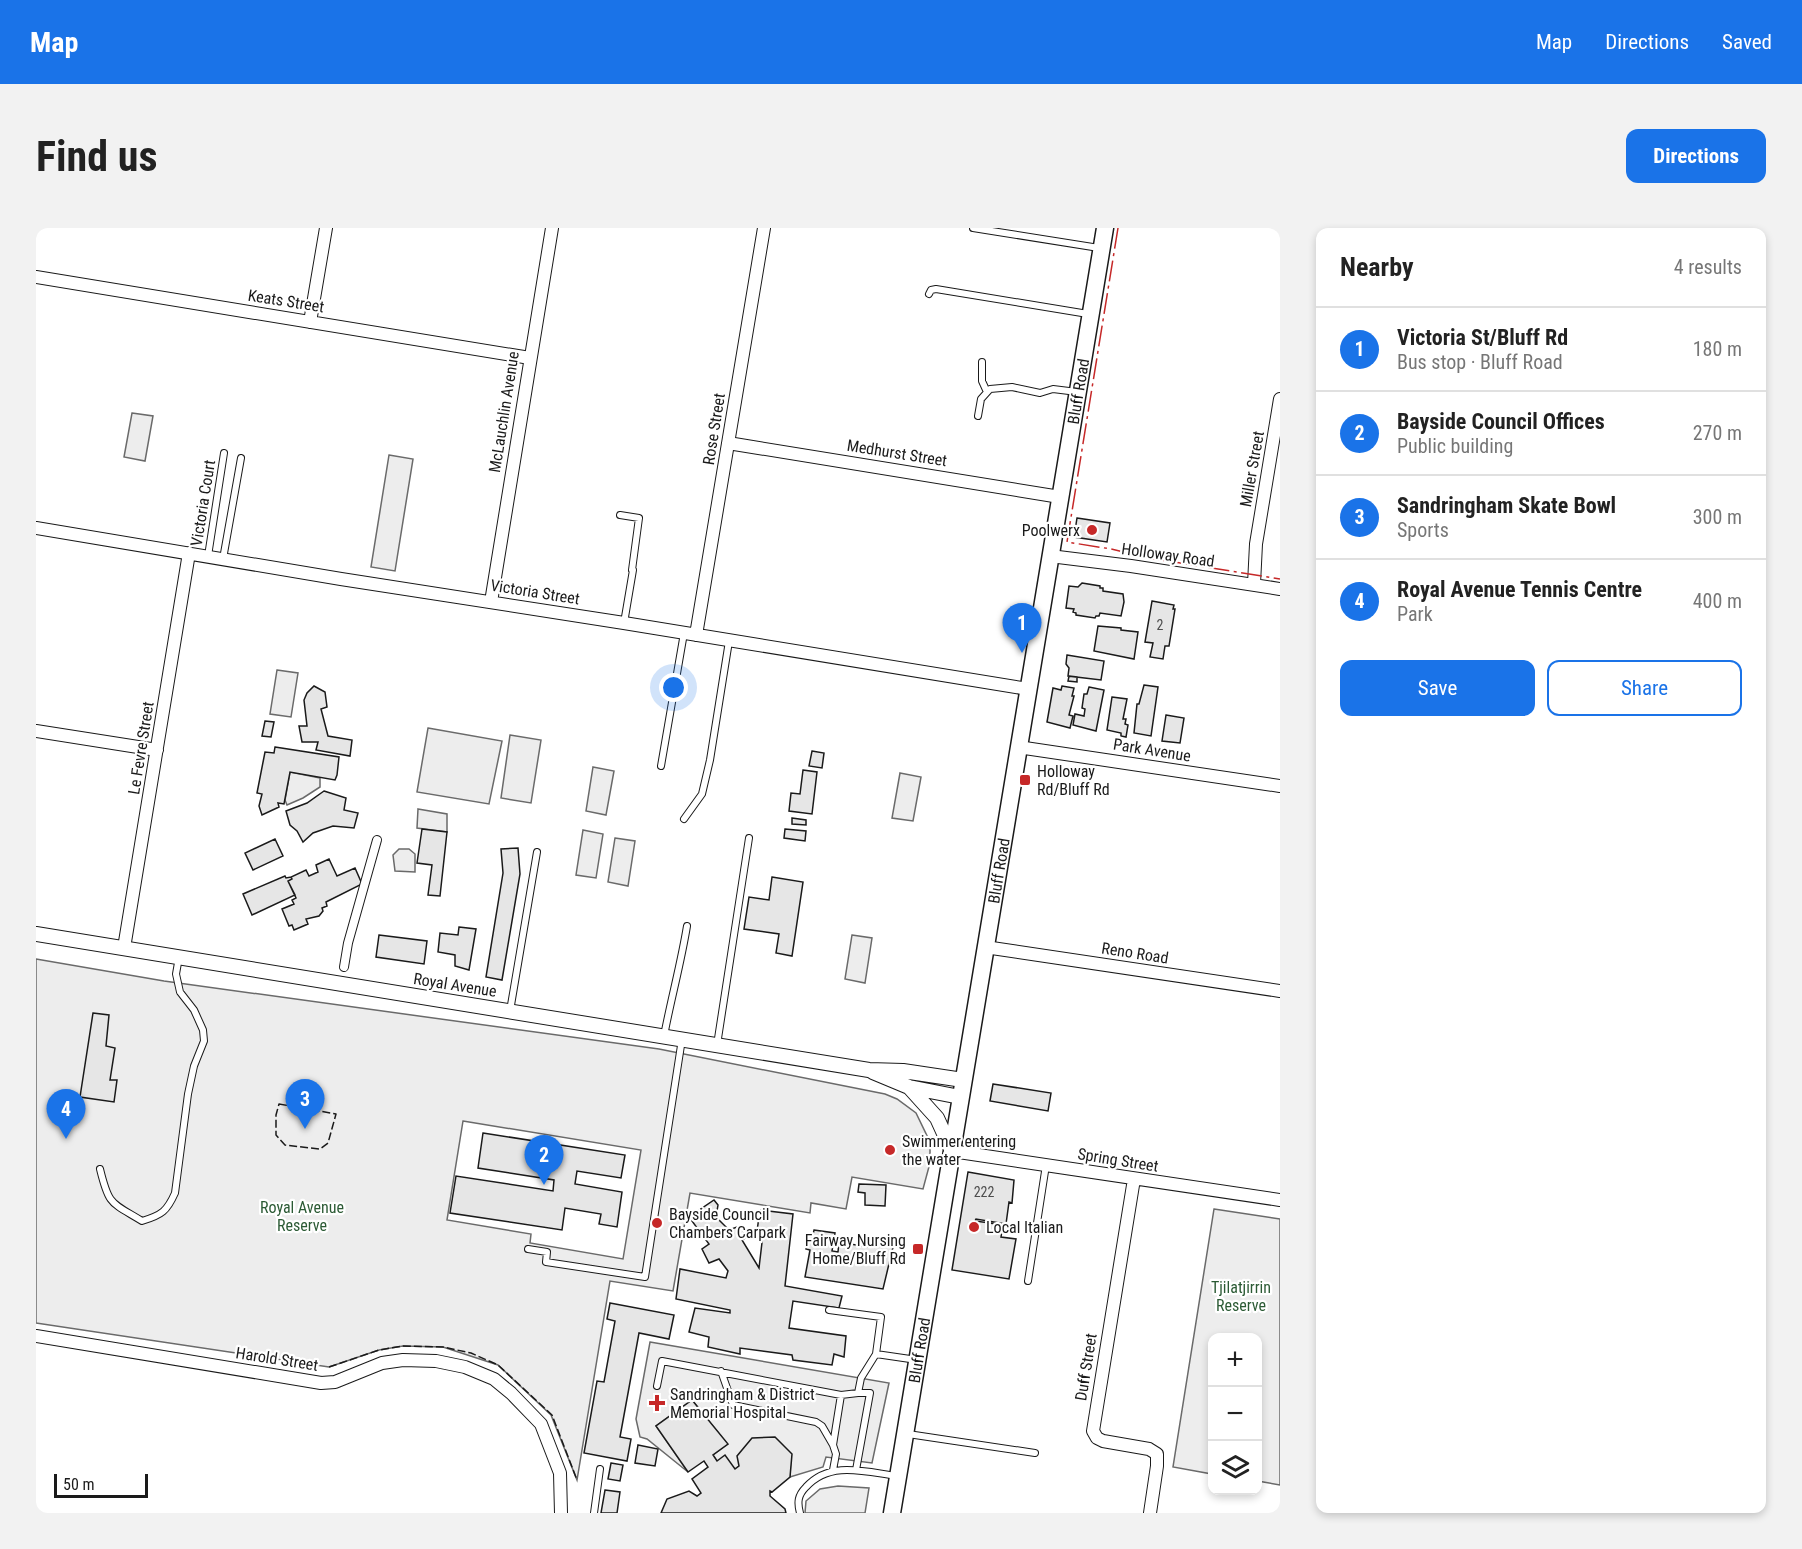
<!DOCTYPE html>
<html lang="en">
<head>
<meta charset="utf-8">
<style>
	body { margin:0; font-family:"Roboto Condensed",sans-serif; background:#f2f2f2; color:#222 }
	.controls { position:absolute; right:18px; bottom:18px; display:grid; overflow:hidden; border-radius:12px; box-shadow:0 3px 9px #0003 }
	.controls button { width:54px; height:54px; display:grid; place-items:center; padding:0; border:0; border-bottom:2px solid #e0e0e0; background:#fff; color:#222; font:30px sans-serif }
	.scale { position:absolute; left:18px; bottom:15px; width:94px; box-sizing:border-box; padding-left:6px; border:3px solid #1a1a1a; border-top:0; font-size:16px; line-height:21px; white-space:nowrap; color:#1a1a1a; -webkit-text-stroke:4px #fff; paint-order:stroke }
	.you { position:absolute; left:638px; top:460px; width:21px; height:21px; margin:-15px; border:4px solid #fff; border-radius:50%; background:#1a73e8; box-shadow:0 0 0 9px #1a73e833 }
	.badge { display:grid; place-items:center; width:39px; height:39px; border-radius:50%; background:#1a73e8; color:#fff; font-size:20px; font-weight:700 }
	.pin { position:absolute; translate:-50% -50px; filter:drop-shadow(0 2px 3px #0008) }
	.pin::after { content:''; position:absolute; top:32px; width:21px; height:18px; background:inherit; clip-path:polygon(0 0,100% 0,50% 100%) }
	.list { margin:0; padding:0; list-style:none }
	h2 { display:flex; justify-content:space-between; align-items:center; height:78px; margin:0; padding:0 24px; font-size:26px }
	h2 small { font-size:20px; font-weight:400; color:#767676 }
	.list li { display:grid; grid-template-columns:39px 1fr auto; gap:18px; align-items:center; box-sizing:border-box; height:84px; padding:0 24px; border-top:2px solid #e0e0e0 }
	.list b { display:block; font-size:22px; white-space:nowrap }
	.list p { margin:0; font-size:20px; white-space:nowrap; color:#767676 }
	.list em { font-size:20px; font-style:normal; color:#767676 }
	.actions { display:flex; gap:12px; padding:18px 24px }
	.actions a { flex:1; padding:14px 0; border:2px solid #1a73e8; border-radius:12px; text-align:center; font-size:21px; color:#1a73e8 }
	.actions .main { background:#1a73e8; color:#fff }
	.icon { flex:none; width:33px; height:33px; fill:none; stroke:currentColor; stroke-width:2; stroke-linecap:round; stroke-linejoin:round }
	.map { position:relative; flex:none; width:1244px; height:1285px; overflow:hidden; border-radius:12px }
	header { display:flex; align-items:center; gap:36px; box-sizing:border-box; height:84px; padding:0 30px; background:#1a73e8; color:#fff }
	header strong { font-size:28px }
	nav { display:flex; gap:33px; margin-inline-start:auto; font-size:21px }
	.intro { display:flex; align-items:center; justify-content:space-between; box-sizing:border-box; height:144px; padding:0 36px }
	h1 { margin:0; font-size:42px }
	.button { padding:15px 27px; border-radius:12px; background:#1a73e8; color:#fff; font-size:21px; font-weight:700 }
	main { display:flex; gap:36px; padding:0 36px }
	aside { flex:1; background:#fff; border-radius:12px; box-shadow:0 3px 9px #0003 }
	.map>svg:first-child { display:block }
	.built { fill:#ededed; stroke:#6a6a6a; stroke-width:1.5; fill-rule:evenodd }
	.building { fill:#e6e6e6; stroke:#1a1a1a; stroke-width:1.5 }
	.lines { fill:none; stroke-linecap:round; stroke-linejoin:round }
	.service-casing { stroke:#1a1a1a; stroke-width:8 }
	.pedestrian-casing { stroke:#1a1a1a; stroke-width:10 }
	.minor-casing { stroke:#1a1a1a; stroke-width:14 }
	.tertiary-casing { stroke:#1a1a1a; stroke-width:16 }
	.secondary-casing { stroke:#1a1a1a; stroke-width:19 }
	.service { stroke:#fff; stroke-width:6 }
	.pedestrian { stroke:#fff; stroke-width:8 }
	.minor { stroke:#fff; stroke-width:12 }
	.tertiary { stroke:#fff; stroke-width:14 }
	.secondary { stroke:#fff; stroke-width:16 }
	.fence { stroke:#1a1a1a; stroke-width:1.5; stroke-dasharray:8 3; stroke-linecap:butt }
	.power { stroke:#c62828; stroke-width:1.5; stroke-dasharray:21 4.5 3 4.5; stroke-linecap:butt }
	.poi-dot { fill:#c62828; stroke:#fff; stroke-width:2 }
	.labels { text-anchor:middle; dominant-baseline:central; stroke-width:4.5; stroke-linejoin:round; paint-order:stroke }
	.number-label { font-size:14px; fill:#4d4d4d }
	.street-label { font-size:16px; fill:#1a1a1a; stroke:#fff }
	.poi-label { font-size:16px; fill:#1a1a1a; stroke:#fff; text-anchor:start }
	.park-label { font-size:16px; fill:#2b5a34; stroke:#fff }
</style>
</head>
<body>
<header>
<strong>Map</strong>
<nav><a>Map</a><a>Directions</a><a>Saved</a></nav>
</header>
<div class="intro"><h1>Find us</h1><a class="button">Directions</a></div>
<main>
<div class="map">
<svg width="1244" height="1285" viewBox="0 0 1244 1285">
	<rect width="100%" height="100%" fill="#fff"/>
	<path class="built" d="M96 185 117 188 109 233 88 229Z
		M353 227 377 231 359 343 335 339Z
		M241 442 262 445 255 489 234 486Z
		M392 500 466 513 453 576 381 564Z
		M474 507 505 512 495 575 465 570Z
		M557 539 578 543 570 587 550 583Z
		M254 544 284 550V559L267 570 251 577 249 572Z
		M864 545 885 549 877 593 856 590Z
		M382 581 411 586V604L381 600Z
		M547 602 567 606 560 650 540 647Z
		M579 610 599 613 592 658 572 654Z
		M363 621H373L379 626V644L359 643 357 627Z
		M816 707 836 710 829 755 809 751Z
		M0 731 128 753 623 821 849 866 861 871 880 885 894 914V935L887 961 816 949 810 981 775 975 774 985 654 965 637 1063 574 1053 541 1252 515 1187 462 1137 407 1119 367 1118 343 1122 293 1139 0 1095ZM427 893 605 922 587 1031 494 1015 495 1006 411 992Z
		M1178 981 1244 991V1257L1222 1253V1110H1176V1246L1137 1239Z
		M614 1114 853 1155 836 1235 790 1229 787 1239 754 1249 755 1226 703 1238 699 1241 681 1233 677 1227 691 1216 656 1172 620 1198 652 1244 611 1211 604 1209 600 1191Z
		M802 1258 833 1260 829 1285H769L770 1273 784 1261Z"/>
	<path class="building" d="M1041 290 1074 295 1071 314 1038 309Z
		M1046 355 1064 358V360H1067V363L1087 366 1088 374 1085 388 1064 385 1063 388H1060L1059 390 1040 387V385L1037 384 1038 381 1030 380 1033 358 1042 359Z
		M1116 373 1138 377 1137 381H1139L1133 418H1129L1127 431 1114 429 1117 415 1109 414Z
		M1062 398 1085 400V402L1102 404 1098 431 1058 423Z
		M1031 427 1068 433 1065 452 1032 448 1033 440 1030 436Z
		M1033 448 1041 449V454L1032 453Z
		M1108 457 1122 459 1115 508 1098 505 1101 476H1103Z
		M278 458 289 464 291 479 285 481 292 508 316 512 314 528 280 522 282 514H266L263 498H271L268 472 271 465Z
		M1026 458 1038 460 1036 468H1038L1033 487 1037 488 1034 500 1011 494 1017 460 1025 462Z
		M1053 459 1068 462 1060 503 1037 497 1039 486 1048 488 1049 481 1046 480 1048 466H1051Z
		M1076 469 1091 471 1087 491H1090L1089 496 1092 497 1090 509 1085 508V505L1071 502Z
		M1130 487 1148 490 1144 515 1126 513Z
		M229 493 238 494 235 509 226 508Z
		M239 519 303 529 301 547 299 552 254 544 248 576 242 575 243 579 226 587 223 578 226 566 221 565 229 524 238 525Z
		M776 523 788 525 786 540 773 538Z
		M767 542 781 544 776 586 753 583 755 565 764 566Z
		M288 563 310 570 308 582 322 585 318 600 297 598 277 605 267 614 261 603 254 597 250 583 271 575Z
		M756 590 770 592V597L756 596Z
		M386 601 411 604 404 668 392 667 396 637 381 635Z
		M749 601 770 603 769 613 748 610Z
		M239 611 247 628 217 642 209 625Z
		M482 620 484 646 466 752 450 749 467 645 465 621Z
		M293 631 301 648 319 640 326 656 290 674 291 678 286 680 287 683 283 688 270 691 272 696 258 702 256 697 253 698 246 681 258 676 256 672 260 670 252 653 256 651 255 649 270 642 273 648 282 644 280 637Z
		M249 648 250 650 255 649 256 651 252 653 259 667 216 687 207 666Z
		M736 649 767 654 756 728 740 725 743 706 708 701 713 669 733 672Z
		M423 699 440 701 433 742 419 738V727L402 724 404 705 422 707Z
		M343 707 391 713 388 736 340 729Z
		M57 785 73 787 70 818 79 820 74 852H81L78 874 44 869Z
		M957 856 1015 865 1012 883 954 873Z
		M447 905 589 927 585 950 541 943 539 956 586 964 581 999 563 996 565 986 529 980 526 1002 414 985 420 948 517 963 518 952 442 940Z
		M932 944 978 952 976 975 973 974 970 996 940 991 939 993 967 997 965 1009 980 1011 973 1051 916 1042Z
		M823 956 850 957 849 978 829 977V965L822 964Z
		M678 972 682 977 680 989 693 1002 704 998 711 1009 706 1012 723 1040 727 1006 721 1003 724 982 757 986 749 1058 806 1068 803 1080 757 1073 753 1100 810 1108 808 1129 798 1126 796 1137 757 1132 756 1127 704 1120V1126L672 1119 673 1109 653 1104 659 1080 694 1085V1082L640 1071 644 1041 690 1050 692 1043 683 1031 673 1035 666 1021 673 1016 653 989Z
		M778 1002 799 1005 796 1023 802 1024 803 1014 831 1019 832 1015 857 1019 847 1061 769 1049 774 1022 770 1021 772 1010 776 1011Z
		M574 1075 638 1087 633 1111 603 1105 584 1209 595 1211 591 1233 548 1225 561 1153 568 1154 579 1093 571 1091Z
		M656 1172 692 1216 677 1227 681 1233 689 1227 699 1241 703 1238 701 1228 716 1210 739 1209 756 1226 754 1249 736 1264 734 1263V1268L749 1281 750 1285H625L631 1271 653 1263 661 1268 665 1265 656 1251 672 1239 668 1233 652 1244 620 1198Z
		M602 1217 622 1221 619 1238 599 1235Z
		M575 1235 587 1237 584 1253 572 1251Z
		M569 1262 584 1264 581 1285H565Z"/>
	<g class="lines">
		<defs>
			<path id="service" d="M937 0 1063 20
				M893 66 895 62 900 61 1052 86
				M946 134V153L951 164
				M942 188 945 171 954 161 976 159 1004 165 1017 161 1041 164
				M584 287 603 290 596 342H597L588 395
				M172 328 188 225
				M187 331 205 230
				M625 538 648 405
				M648 591 666 566 674 532 693 413
				M474 783 501 624
				M628 808C635 771 645 735 651 698
				M681 817 713 610
				M64 941C73 978 75 974 106 993 126 987 131 983 139 965L152 866 158 838 168 813 167 802 158 782 144 764 140 746 143 729
				M492 1021 511 1024 510 1034 609 1049 646 811
				M992 1053 1010 937
				M793 1082 845 1089 840 1126 825 1150 822 1165
				M840 1126 881 1132
				M685 1143 697 1177 780 1194 786 1198 797 1217
				M621 1158 626 1133 805 1167 822 1165H834L820 1242
				M872 1206 999 1225
				M797 1242 800 1226 797 1217 805 1167
				M558 1285 564 1241
				M764 1285C761 1274 762 1267 770 1259 794 1232 830 1244 861 1248"/>
			<path id="pedestrian" d="M308 739 312 715 341 612"/>
			<path id="minor" d="M0 49 494 130
				M274 94 290 0
				M692 215 1024 269
				M0 300 305 351 588 395 992 461
				M1014 328 1095 338 1244 361
				M1218 356 1220 316 1244 171
				M455 374 516 0
				M660 407 728 0
				M0 503 121 522
				M982 519 1244 558
				M949 719 1244 763
				M88 720 153 325
				M916 923 1244 972
				M1098 951 1057 1203 1061 1210 1067 1213 1113 1221 1121 1226V1238L1114 1285
				M0 1108 285 1155 299 1154 346 1135 367 1132 400 1133 429 1139 458 1151 475 1165 505 1196 524 1245 525 1285"/>
			<path id="tertiary" d="M0 706 833 842 867 843 927 852
				M837 844 873 859 924 869
				M873 859 901 890 916 923"/>
			<g id="secondary">
				<path id="s1" d="M856 1285 1069 0"/>
			</g>
		</defs>
		<use href="#service" class="service-casing"/>
		<use href="#pedestrian" class="pedestrian-casing"/>
		<use href="#minor" class="minor-casing"/>
		<use href="#tertiary" class="tertiary-casing"/>
		<use href="#secondary" class="secondary-casing"/>
		<use href="#service" class="service"/>
		<use href="#pedestrian" class="pedestrian"/>
		<use href="#minor" class="minor"/>
		<use href="#tertiary" class="tertiary"/>
		<use href="#secondary" class="secondary"/>
		<path class="fence" d="M243 876 300 886 292 915 284 921 249 917 240 907V887Z
			M293 1139 343 1122 367 1118 407 1119 435 1125 462 1137 516 1187 541 1252"/>
		<path class="power" d="M1082 0 1031 314 1075 321 1113 330 1244 351"/>
	</g>
	<g class="poi-dot">
		<circle cx="1056" cy="302" r="6"/>
		<rect x="983" y="546" width="12" height="12" rx="3"/>
		<circle cx="854" cy="922" r="6"/>
		<circle cx="621" cy="995" r="6"/>
		<circle cx="938" cy="999" r="6"/>
		<rect x="876" y="1015" width="12" height="12" rx="3"/>
		<path d="M618 1166h6v6h6v6h-6v6h-6v-6h-6v-6h6z"/>
	</g>
	<g class="labels">
		<g class="number-label">
			<text x="1124" y="397">2</text>
			<text x="948" y="964">222</text>
		</g>
		<g class="street-label">
			<text transform="translate(250 73) rotate(9)">Keats Street</text>
			<text stroke="none"><textPath href="#s1" startOffset="1137">Bluff Road</textPath></text>
			<text transform="translate(468 184) rotate(-81)">McLauchlin Avenue</text>
			<text transform="translate(678 201) rotate(-81)">Rose Street</text>
			<text transform="translate(861 225) rotate(9)">Medhurst Street</text>
			<text transform="translate(1216 241) rotate(-80)">Miller Street</text>
			<text transform="translate(167 275) rotate(-81)">Victoria Court</text>
			<text transform="translate(1132 327) rotate(8)">Holloway Road</text>
			<text transform="translate(499 364) rotate(9)">Victoria Street</text>
			<text transform="translate(105 520) rotate(-81)">Le Fevre Street</text>
			<text transform="translate(1116 522) rotate(9)">Park Avenue</text>
			<text stroke="none"><textPath href="#s1" startOffset="651">Bluff Road</textPath></text>
			<text transform="translate(1099 725) rotate(9)">Reno Road</text>
			<text transform="translate(419 757) rotate(9)">Royal Avenue</text>
			<text transform="translate(1082 932) rotate(9)">Spring Street</text>
			<text stroke="none"><textPath href="#s1" startOffset="165">Bluff Road</textPath></text>
			<text transform="translate(241 1131) rotate(9)">Harold Street</text>
			<text transform="translate(1050 1139) rotate(-81)">Duff Street</text>
		</g>
		<g class="poi-label">
			<text x="1044" y="302" text-anchor="end">Poolwerx</text>
			<text x="1001" y="543">Holloway<tspan x="1001" dy="18">Rd/Bluff Rd</tspan></text>
			<text x="866" y="913">Swimmer entering<tspan x="866" dy="18">the water</tspan></text>
			<text x="633" y="986">Bayside Council<tspan x="633" dy="18">Chambers Carpark</tspan></text>
			<text x="950" y="999">Local Italian</text>
			<text x="870" y="1012" text-anchor="end">Fairway Nursing<tspan x="870" dy="18">Home/Bluff Rd</tspan></text>
			<text x="634" y="1166">Sandringham &amp; District<tspan x="634" dy="18">Memorial Hospital</tspan></text>
		</g>
		<g class="park-label">
			<text x="266" y="979">Royal Avenue<tspan x="266" dy="18">Reserve</tspan></text>
			<text x="1205" y="1059">Tjilatjirrin<tspan x="1205" dy="18">Reserve</tspan></text>
		</g>
	</g>
</svg>
<div class="controls">
<button>+</button>
<button>−</button>
<button><svg class="icon" aria-label="layers" viewBox="0 0 24 24"><path d="M12 4l9 5-9 5-9-5zM3 14l9 5 9-5"/></svg></button>
</div>
<div class="scale">50 m</div>
<div class="you"></div>
<div class="pin badge" style="left:986px;top:425px">1</div>
<div class="pin badge" style="left:508px;top:957px">2</div>
<div class="pin badge" style="left:269px;top:901px">3</div>
<div class="pin badge" style="left:30px;top:911px">4</div>
</div>
<aside>
<h2>Nearby<small>4 results</small></h2>
<ul class="list">
<li><span class="badge">1</span><div><b>Victoria St/Bluff Rd</b><p>Bus stop · Bluff Road</p></div><em>180 m</em></li>
<li><span class="badge">2</span><div><b>Bayside Council Offices</b><p>Public building</p></div><em>270 m</em></li>
<li><span class="badge">3</span><div><b>Sandringham Skate Bowl</b><p>Sports</p></div><em>300 m</em></li>
<li><span class="badge">4</span><div><b>Royal Avenue Tennis Centre</b><p>Park</p></div><em>400 m</em></li>
</ul>
<div class="actions"><a class="main">Save</a><a>Share</a></div>
</aside>
</main>
</body>
</html>
